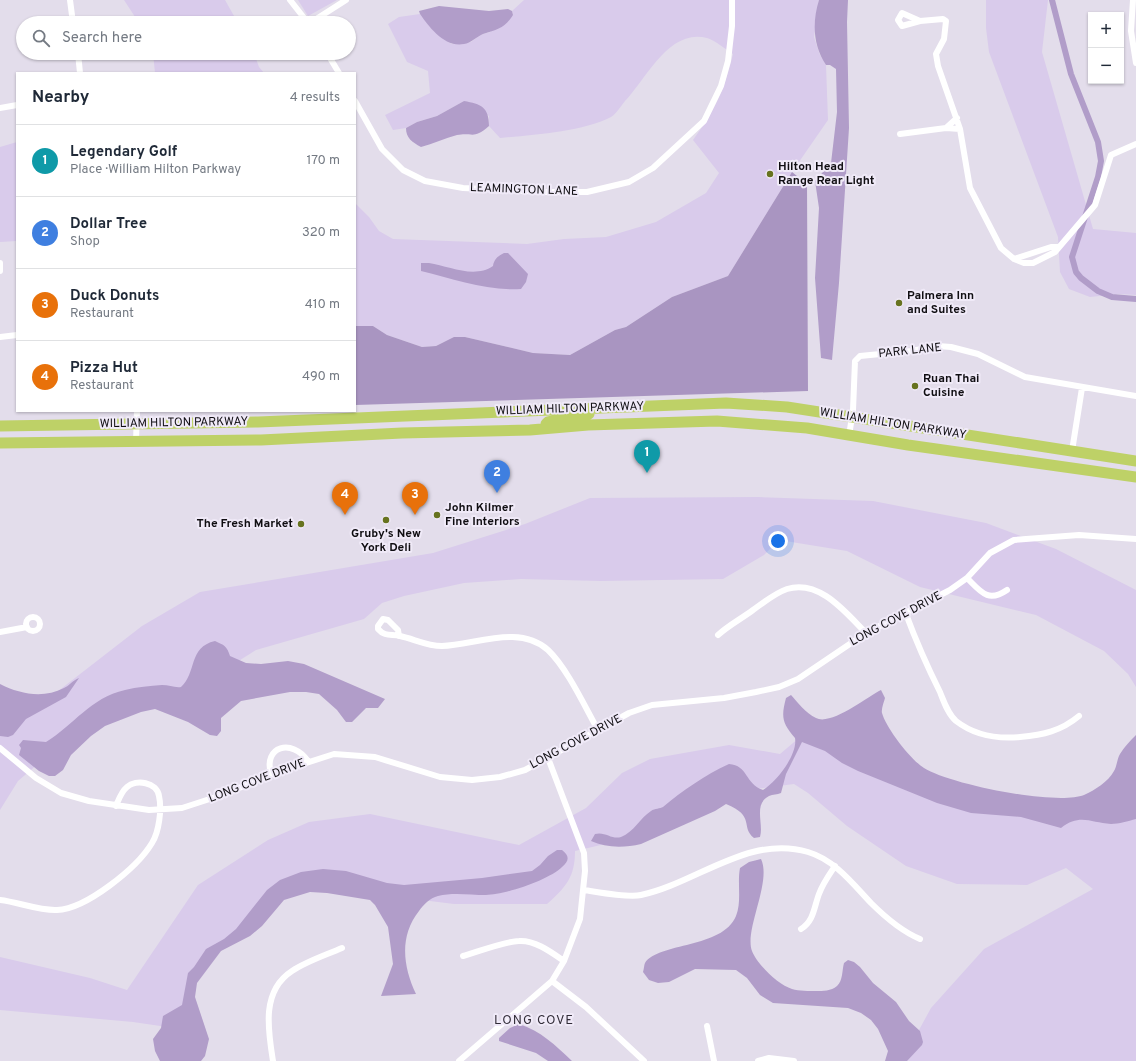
<!DOCTYPE html>
<html lang="en">
<head>
<meta charset="utf-8">
<style>
	body { margin:0; font-family:Overpass,sans-serif; background:#f6f6f7; color:#1f2937 }
	.controls { position:absolute; right:12px; top:12px; display:grid; overflow:hidden; border-radius:0px; box-shadow:0 1px 3px #0004 }
	.controls button { width:36px; height:36px; display:grid; place-items:center; padding:0; border:0; border-bottom:1px solid #e0e1e3; background:#fff; color:#1f2937; font:20px sans-serif }
	.you { position:absolute; left:778px; top:541px; width:14px; height:14px; margin:-10px; border:3px solid #fff; border-radius:50%; background:#1a73e8; box-shadow:0 0 0 6px #1a73e833 }
	.badge { display:grid; place-items:center; width:26px; height:26px; border-radius:50%; background:#b45309; color:#fff; font-size:13px; font-weight:700 }
	.pin { position:absolute; translate:-50% -33px; filter:drop-shadow(0 1px 2px #0008) }
	.pin::after { content:''; position:absolute; top:21px; width:14px; height:12px; background:inherit; clip-path:polygon(0 0,100% 0,50% 100%) }
	.list { margin:0; padding:0; list-style:none }
	h2 { display:flex; justify-content:space-between; align-items:center; height:52px; margin:0; padding:0 16px; font-size:17px }
	h2 small { font-size:13px; font-weight:400; color:#747a83 }
	.list li { display:grid; grid-template-columns:26px 1fr auto; gap:12px; align-items:center; box-sizing:border-box; height:72px; padding:0 16px; border-top:1px solid #e0e1e3 }
	.list b { display:block; font-size:15px; white-space:nowrap }
	.list p { margin:0; font-size:13px; white-space:nowrap; color:#747a83 }
	.list em { font-size:13px; font-style:normal; color:#747a83 }
	.icon { flex:none; width:22px; height:22px; fill:none; stroke:currentColor; stroke-width:2; stroke-linecap:round; stroke-linejoin:round }
	.map { position:relative; flex:none; width:1136px; height:1061px; overflow:hidden }
	.search { position:absolute; background:#fff; box-shadow:0 1px 3px #0004; left:16px; top:16px; width:340px; height:44px; display:flex; align-items:center; gap:10px; box-sizing:border-box; padding:0 14px; border-radius:22px; color:#747a83; font-size:15px }
	.panel { position:absolute; background:#fff; box-shadow:0 1px 3px #0004; left:16px; top:72px; width:340px; height:340px; border-radius:0px }
	.map>svg:first-child { display:block }
	.green { fill:#d9cbeb }
	.forest { fill:#a995c1 }
	.water { fill:#b19dc9 }
	.lines { fill:none; stroke-linecap:round; stroke-linejoin:round }
	.canal { stroke:#b19dc9; stroke-width:6 }
	.street { stroke:#fff; stroke-width:6 }
	.highway { stroke:#bed167; stroke-width:11 }
	.poi-dot { fill:#67731f; stroke:#f0eaf8; stroke-width:1.5 }
	.labels { text-anchor:middle; dominant-baseline:central; stroke-width:4; stroke-linejoin:round; paint-order:stroke }
	.poi-label { font-size:12px; font-weight:bold; fill:#100e12; stroke:#f0eaf8; text-anchor:start }
	.street-label { font-size:12px; fill:#100e12; stroke:#f0eaf8 }
	.neighbourhood-label { font-size:13px; letter-spacing:1px; fill:#312c37; stroke:#f0eaf8 }
</style>
</head>
<body>
<div class="map">
<svg width="1136" height="1061" viewBox="0 0 1136 1061">
	<rect width="100%" height="100%" fill="#e3ddeb"/>
	<path class="green" d="M124 0H225L238 23H139Z
		M298 0H337L308 16Z
		M524 0H819L814 37 820 55 826 65 828 120 792 172 728 276 672 297 626 327 615 330 570 355 533 353 465 337 444 342 436 346 422 347 387 335 373 326H355V203L369 217 379 231 393 239 527 244 564 239 606 237 656 222 706 193 719 173 693 140C715 110 724 91 733 54 725 49 716 41 707 38 669 28 647 78 625 101 621 106 616 114 611 117 582 132 532 135 500 138L489 126V116L464 101 437 116 417 122 406 128 393 130 385 115 430 93 428 71 407 62 388 24 399 17 420 14 432 29 452 44 471 42 480 35 490 32 513 15 512 11Z
		M986 0H1048L1042 52 1093 229 1136 233V295L1118 294 1090 297 1069 289 1060 272 1058 237 989 52 986 28Z
		M153 53H254L259 67 264 73H155Z
		M17 142V241L0 242V147Z
		M758 497 873 501 986 523 1056 549 1136 590V687L1128 674 1104 651 1036 615 920 587 847 551 779 540 764 555 723 579 601 581 521 579 464 583 404 596 382 603 364 619 256 650 218 674 154 697 66 740 18 781 0 810V730L44 702 142 626 200 592 433 553 525 524 590 498Z
		M806 732 990 802 1136 801V1061H902L931 1008 984 949 1093 889 1066 868 1027 885 957 884 906 866 847 826 808 793 794 784 740 791 635 837 575 851C575 877 566 887 547 904H454L382 895 287 888 200 968 174 1028 133 1022 0 1010V957L90 978 127 990 198 885 268 840 309 822 370 814 519 845 586 808 622 773 650 759 729 745 780 754Z"/>
	<path class="forest" d="M792 172 807 184 808 391 355 405V326H373L387 335 422 347 436 346 454 337H465L533 353 570 355 615 330 626 327 672 297 728 276Z"/>
	<path class="water" d="M819 0H848L847 22 849 128 839 283 832 360 821 358 815 278 819 208 815 181 831 163 837 112 836 69 830 65H826C813 45 812 23 819 0Z
		M439 6 489 11 508 9 512 11 513 15C504 29 498 29 483 34 476 37 471 43 464 44 445 48 429 27 420 14L419 11Z
		M464 101C481 104 489 107 489 126 473 140 473 132 457 135 445 138 433 144 421 147 412 142 406 138 406 128L417 122 437 116Z
		M504 253H508L528 274 526 282 521 289C486 291 454 279 421 271V263H429C449 266 474 279 493 266 494 259 498 256 504 253Z
		M215 641C224 645 227 646 230 656L246 663 261 664 288 661 304 664 385 699 378 708H366L352 722H346L337 710 319 694 306 692H290L241 701 221 718V731L217 736 210 735 188 722 155 709 141 712 105 726 91 736 71 755 63 770 55 776H49L39 771 19 755 21 748 19 745 23 740 46 742C74 725 90 698 125 690 137 687 150 686 162 685 169 685 175 688 181 687 197 673 188 647 215 641Z
		M79 678 66 697 26 719 13 735 8 737 0 736V684C20 694 43 699 64 688 69 686 73 680 79 678Z
		M881 690 885 698C884 702 881 709 882 713 886 728 911 760 924 768 949 784 1056 806 1084 795 1095 790 1108 782 1114 771 1117 766 1117 759 1120 754 1124 747 1130 741 1136 735V819C1128 821 1119 824 1111 824 1091 823 1080 813 1061 828L1021 817 971 813 937 803 858 771 842 763 825 751 802 742 786 774 781 793C777 795 773 794 769 796 753 804 764 824 760 837L754 838C740 827 756 816 726 804L715 811 641 844C624 848 606 848 591 841L595 834C605 831 612 840 621 837 634 832 640 818 651 811 655 808 660 809 663 807 682 791 705 775 729 764 748 765 745 784 763 790 776 782 798 755 795 738 782 723 781 717 786 698L791 695C798 703 806 713 816 718 831 726 867 697 881 690Z
		M557 850H562C570 856 569 861 562 867 549 880 504 895 486 895 470 895 453 892 438 896 430 898 423 905 419 911 399 936 403 967 416 994L381 996 393 964 388 927 375 905 370 900 327 893 310 892 284 900 262 926 250 936 221 951 197 983 195 997 209 1039 205 1056 201 1061H160L155 1051 153 1039 161 1028 163 1016 182 1005 188 973 194 967 206 949 224 939 236 929 267 890 280 880 301 872 323 869 346 871 387 883 404 885 482 878 532 871 540 865 548 856Z
		M761 859C772 882 744 930 752 951 757 964 778 985 792 989 799 991 809 991 816 991 823 991 831 991 837 986 843 981 842 970 844 963L848 960 854 962 860 967 873 983 896 1002 909 1021 920 1031 923 1042 922 1045 907 1061H885L888 1051 878 1029 871 1020 861 1013 848 1008 773 1003 760 995 747 978 736 970 695 969 669 982 658 983 649 980 643 972C644 969 644 965 645 963 659 942 722 949 736 916 742 901 737 883 740 868L749 862Z
		M519 1024C541 1031 555 1045 572 1061H548L536 1053 499 1041V1038L510 1028Z"/>
	<g class="lines">
		<path class="canal" d="M1052 0 1071 74 1098 142 1101 161 1098 177 1072 257 1076 272 1081 278 1098 291 1112 297 1136 299"/>
		<path class="street" d="M70 0 73 23
			M290 0 308 23
			M1133 0 1131 31 1136 63
			M920 21 902 13 898 20 902 26 920 21 943 19 946 21 944 39 936 54 938 66 960 129 970 188 1001 248 1014 259 1024 263H1033L1055 252 1095 205 1111 155 1136 144
			M310 23 346 0
			M78 53 80 73
			M327 53 339 73
			M355 101 382 149 403 170 425 181 463 188 546 192H587L629 182 653 168 704 121 721 86 728 61 732 26V0
			M0 108 17 105
			M946 128 957 118
			M900 134 946 128 960 129
			M1014 259 1051 247H1057
			M0 263V271
			M0 337 17 335
			M849 436 853 410 855 361 860 356 911 351 938 346 951 347 978 354 1025 377 1136 396
			M136 442 137 411
			M1072 451 1082 388
			M967 578C981 592 988 603 1007 590
			M906 614C916 641 927 666 940 692 944 702 948 714 956 721 974 735 998 739 1020 737 1043 735 1061 731 1079 716
			M26 624a7 7 0 1 1 14 0a7 7 0 1 1-14 0Z
			M0 632 27 627
			M718 635C729 625 741 619 753 610 763 603 775 593 787 589 820 579 846 613 866 633
			M399 636 398 630 388 620 383 619 378 626V629C385 637 391 634 400 636 414 639 427 646 442 646 475 645 519 624 548 650 567 668 585 707 598 730
			M0 748 36 778 61 793 89 801 149 810 182 808 222 795 275 773 334 754 375 757 440 777 472 780 500 777 525 770 629 713 652 705 724 698 756 692 779 687 798 679 866 633 950 590 967 578 990 553 1014 540 1079 535 1136 539
			M271 774C263 746 292 738 308 761
			M584 890C598 892 628 898 641 895 697 883 749 834 808 852 835 860 853 884 871 903 886 918 901 931 920 939
			M0 900C18 902 40 911 57 910 86 909 137 868 152 843 159 832 162 809 159 796 157 782 136 779 127 787 121 792 119 799 116 806
			M801 929C814 921 814 907 819 894 823 883 829 875 835 866
			M463 956C477 952 506 941 519 941 535 940 551 952 564 961
			M552 981 586 1007 644 1061
			M707 1026 714 1061
			M273 1061C268 1030 261 991 292 971 307 961 326 955 342 948
			M459 1061 552 981 564 961 580 919 585 871 584 853 548 758
			M758 1061 769 1058 794 1061"/>
		<path class="highway" d="M546 424 548 422 589 414
			M0 426 258 422 726 403 787 407 1136 461
			M0 443 261 440 402 433 530 430 588 425 717 421 807 428 908 445 1136 477"/>
	</g>
	<g class="poi-dot">
		<circle cx="770" cy="174" r="4"/>
		<circle cx="899" cy="303" r="4"/>
		<circle cx="915" cy="386" r="4"/>
		<circle cx="437" cy="515" r="4"/>
		<circle cx="386" cy="520" r="4"/>
		<circle cx="301" cy="524" r="4"/>
	</g>
	<g class="labels">
		<g class="poi-label">
			<text x="778" y="167">Hilton Head<tspan x="778" dy="14">Range Rear Light</tspan></text>
			<text x="907" y="296">Palmera Inn<tspan x="907" dy="14">and Suites</tspan></text>
			<text x="923" y="379">Ruan Thai<tspan x="923" dy="14">Cuisine</tspan></text>
			<text x="445" y="508">John Kilmer<tspan x="445" dy="14">Fine Interiors</tspan></text>
			<text x="293" y="524" text-anchor="end">The Fresh Market</text>
			<text x="386" y="534" text-anchor="middle">Gruby's New<tspan x="386" dy="14">York Deli</tspan></text>
		</g>
		<g class="street-label">
			<text transform="translate(524 190) rotate(2)">LEAMINGTON LANE</text>
			<text transform="translate(910 351) rotate(-6)">PARK LANE</text>
			<text transform="translate(570 409) rotate(-2)">WILLIAM HILTON PARKWAY</text>
			<text transform="translate(174 423) rotate(-1)">WILLIAM HILTON PARKWAY</text>
			<text transform="translate(893 424) rotate(9)">WILLIAM HILTON PARKWAY</text>
			<text transform="translate(896 619) rotate(-28)">LONG COVE DRIVE</text>
			<text transform="translate(576 742) rotate(-28)">LONG COVE DRIVE</text>
			<text transform="translate(257 781) rotate(-21)">LONG COVE DRIVE</text>
		</g>
		<g class="neighbourhood-label">
			<text x="534" y="1021">LONG COVE</text>
		</g>
	</g>
</svg>
<div class="controls">
<button>+</button>
<button>−</button>
</div>
<div class="you"></div>
<div class="pin badge" style="left:647px;top:473px;background:#0f9aa8">1</div>
<div class="pin badge" style="left:497px;top:493px;background:#3f7fe0">2</div>
<div class="pin badge" style="left:415px;top:515px;background:#e8710a">3</div>
<div class="pin badge" style="left:345px;top:515px;background:#e8710a">4</div>
<div class="search"><svg class="icon" aria-label="search" viewBox="0 0 24 24"><circle cx="10" cy="10" r="6"/><path d="M15 15l6 6"/></svg>Search here</div>
<section class="panel">
<h2>Nearby<small>4 results</small></h2>
<ul class="list">
<li><span class="badge" style="background:#0f9aa8">1</span><div><b>Legendary Golf</b><p>Place · William Hilton Parkway</p></div><em>170 m</em></li>
<li><span class="badge" style="background:#3f7fe0">2</span><div><b>Dollar Tree</b><p>Shop</p></div><em>320 m</em></li>
<li><span class="badge" style="background:#e8710a">3</span><div><b>Duck Donuts</b><p>Restaurant</p></div><em>410 m</em></li>
<li><span class="badge" style="background:#e8710a">4</span><div><b>Pizza Hut</b><p>Restaurant</p></div><em>490 m</em></li>
</ul>
</section>
</div>
</body>
</html>
